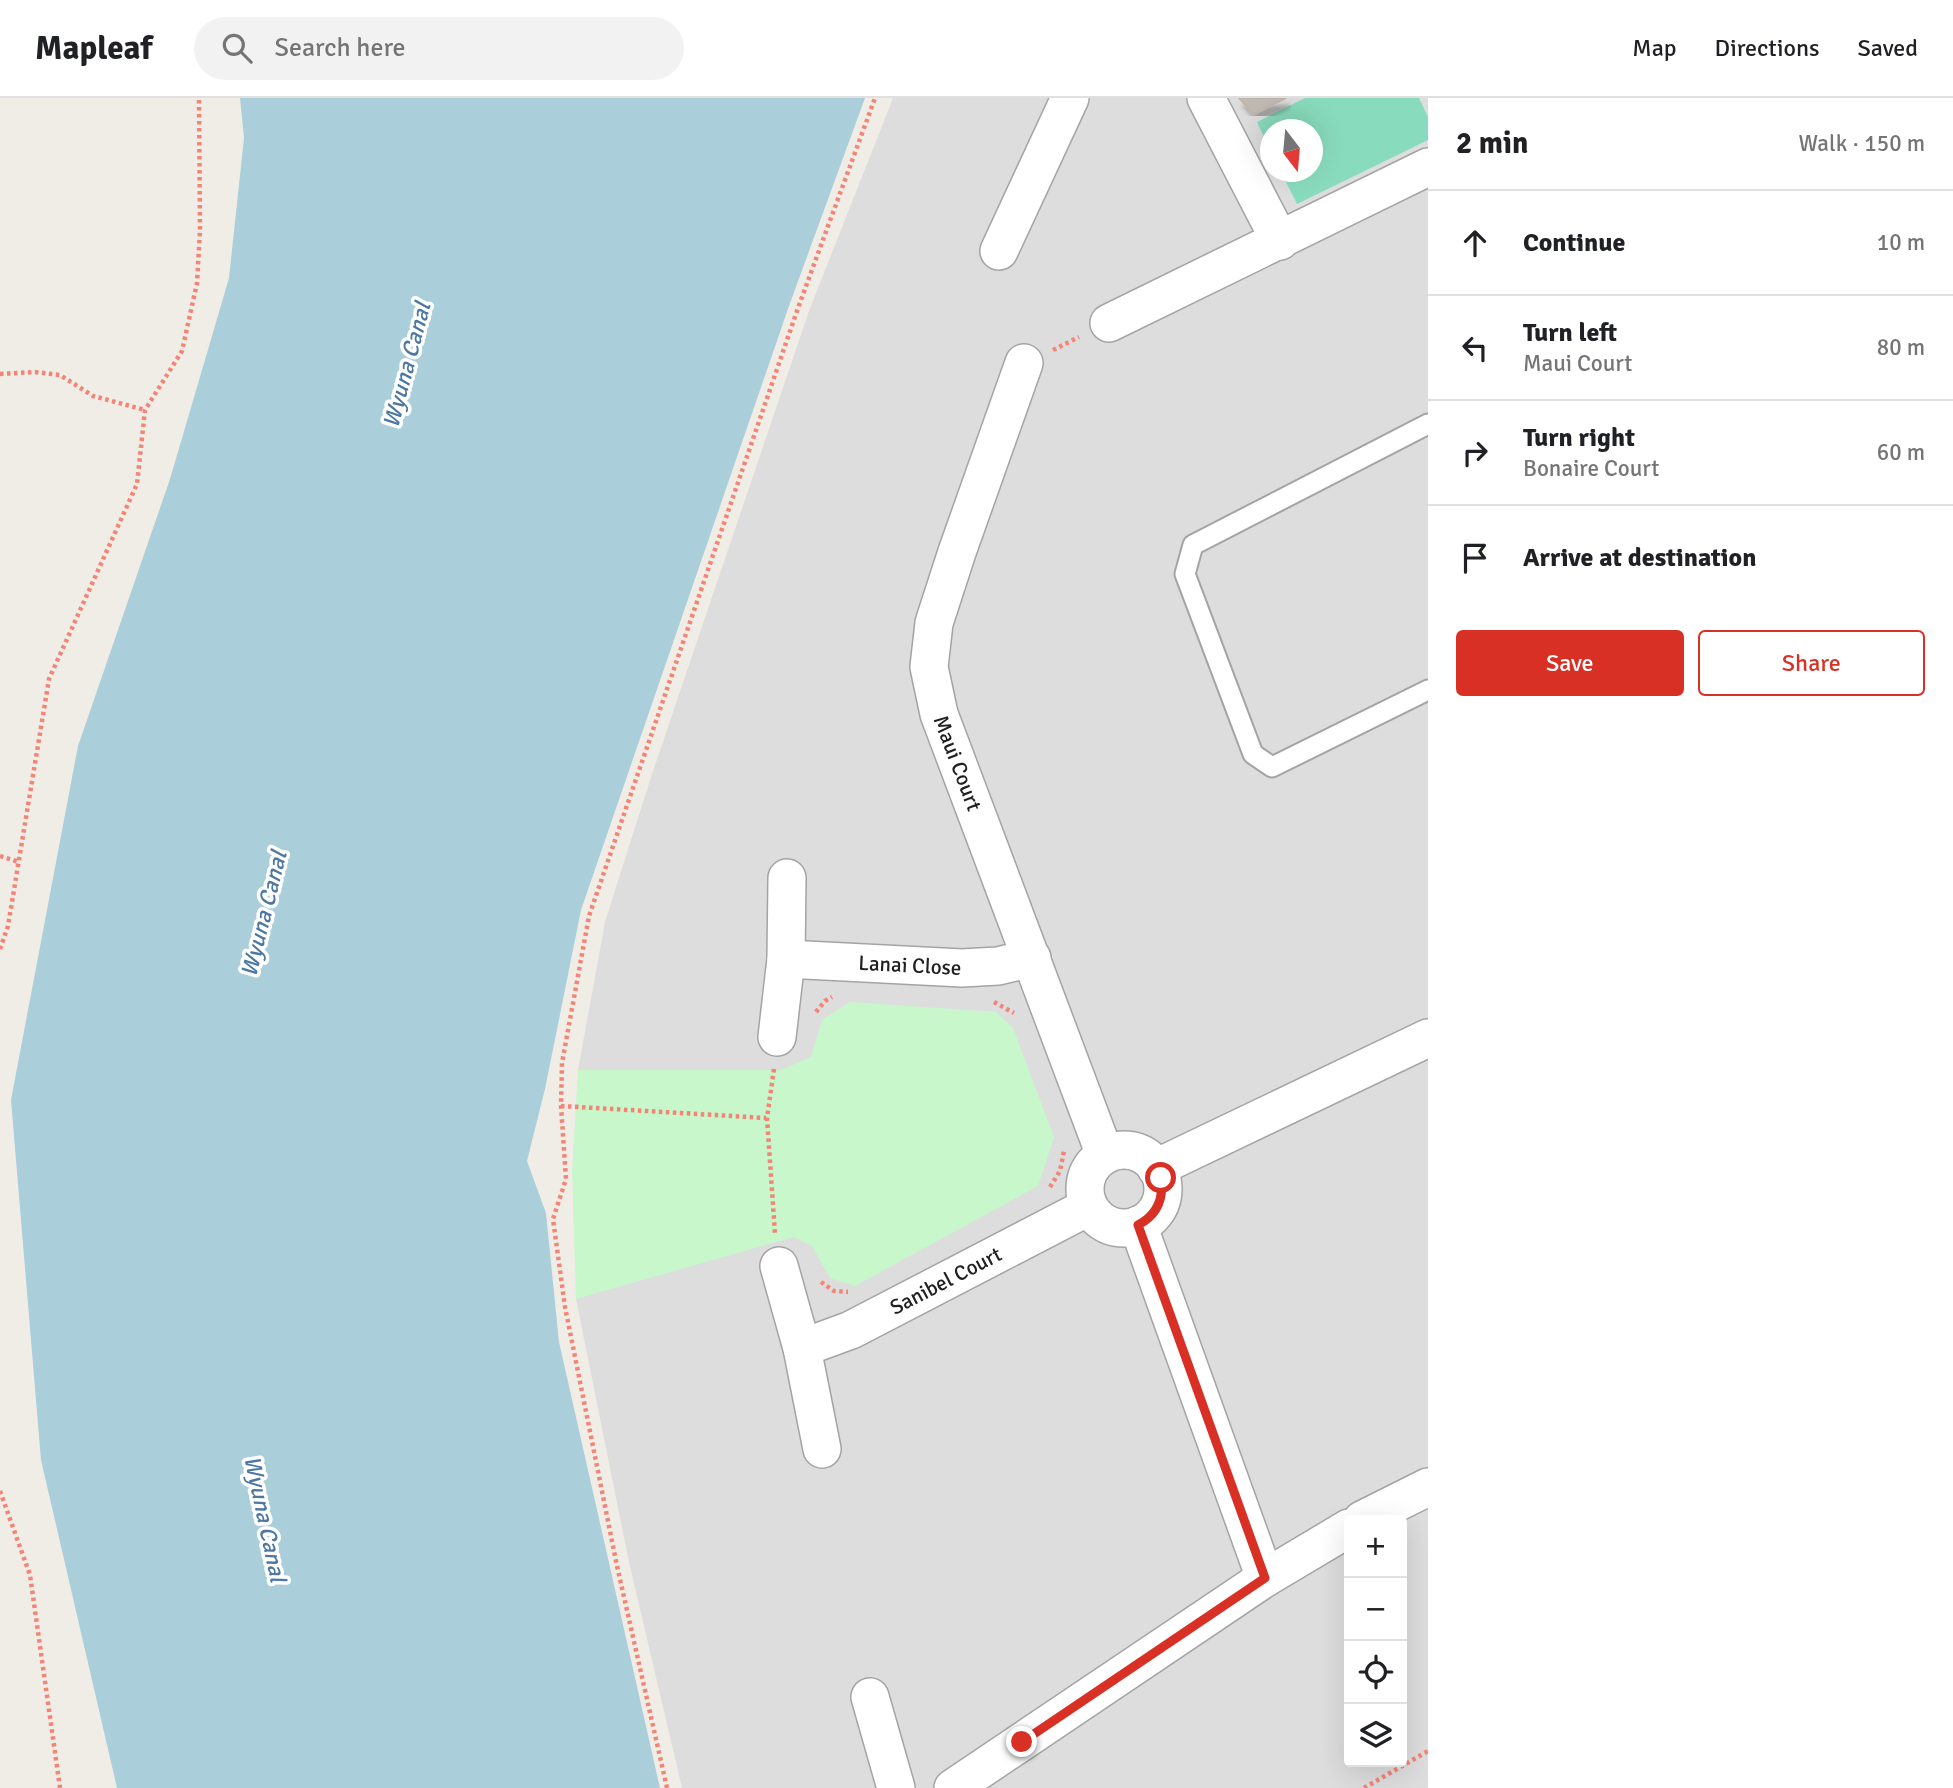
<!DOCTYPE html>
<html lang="en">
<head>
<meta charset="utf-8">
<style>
	body { margin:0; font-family:Signika,sans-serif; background:#f2f2f2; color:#202124 }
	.controls { position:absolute; right:21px; bottom:21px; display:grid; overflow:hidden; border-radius:7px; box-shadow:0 7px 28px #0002 }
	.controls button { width:63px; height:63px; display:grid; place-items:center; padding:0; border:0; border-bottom:2px solid #e0e0e0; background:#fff; color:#202124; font:35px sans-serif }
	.compass { position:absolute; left:1260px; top:21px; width:63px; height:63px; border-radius:50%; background:#fff; box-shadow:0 7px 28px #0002; rotate:164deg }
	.stop { position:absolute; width:21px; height:21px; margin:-16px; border:5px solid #d93025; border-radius:50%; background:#fff }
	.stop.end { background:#d93025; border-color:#fff; box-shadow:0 2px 7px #0008 }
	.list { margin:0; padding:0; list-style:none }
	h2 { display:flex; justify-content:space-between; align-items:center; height:91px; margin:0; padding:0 28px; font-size:30px }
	h2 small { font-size:23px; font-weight:400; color:#757577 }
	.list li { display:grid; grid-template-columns:46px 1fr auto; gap:21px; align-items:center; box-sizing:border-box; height:105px; padding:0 28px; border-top:2px solid #e0e0e0 }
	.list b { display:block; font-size:26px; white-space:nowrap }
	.list p { margin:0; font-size:23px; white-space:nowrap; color:#757577 }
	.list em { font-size:23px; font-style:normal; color:#757577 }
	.actions { display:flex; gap:14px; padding:21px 28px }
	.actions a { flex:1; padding:16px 0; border:2px solid #d93025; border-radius:7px; text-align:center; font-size:24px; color:#d93025 }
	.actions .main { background:#d93025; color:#fff }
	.icon { flex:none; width:38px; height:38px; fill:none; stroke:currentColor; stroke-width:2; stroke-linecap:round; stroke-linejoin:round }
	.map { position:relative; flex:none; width:1428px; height:1690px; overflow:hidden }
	header { display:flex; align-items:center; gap:42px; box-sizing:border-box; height:98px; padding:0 35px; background:#fff; border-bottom:2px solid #e0e0e0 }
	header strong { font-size:33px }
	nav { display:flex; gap:38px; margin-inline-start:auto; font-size:24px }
	.search { width:490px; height:63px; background:#f2f2f2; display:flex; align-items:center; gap:18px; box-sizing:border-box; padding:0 24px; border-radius:38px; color:#757577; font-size:26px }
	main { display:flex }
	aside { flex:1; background:#fff }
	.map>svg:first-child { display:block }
	.residential { fill:#dedddd; fill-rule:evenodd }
	.park { fill:#c7f7cb }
	.pitch { fill:#89dbbd }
	.water { fill:#aacfdb }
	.building { fill:#c1b9b3; stroke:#c1b5aa; stroke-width:2; filter:url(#shadow) }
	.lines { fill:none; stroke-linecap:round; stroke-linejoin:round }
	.service-casing { stroke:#a4a4a4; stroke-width:23 }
	.minor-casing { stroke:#a4a4a4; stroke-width:40 }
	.path { stroke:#f48475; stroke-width:4.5; stroke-dasharray:3.5 3.5; stroke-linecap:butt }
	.service { stroke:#fff; stroke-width:19 }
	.minor { stroke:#fff; stroke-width:37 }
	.route { stroke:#d93025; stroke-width:9 }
	.labels { text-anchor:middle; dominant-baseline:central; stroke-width:7; stroke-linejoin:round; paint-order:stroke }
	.street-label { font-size:21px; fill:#202020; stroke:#fff }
	.water-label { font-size:23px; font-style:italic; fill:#4d78a4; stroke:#fff }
</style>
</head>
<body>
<header>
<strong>Mapleaf</strong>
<div class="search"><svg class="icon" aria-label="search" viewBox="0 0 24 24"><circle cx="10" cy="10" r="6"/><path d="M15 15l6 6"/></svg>Search here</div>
<nav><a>Map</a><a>Directions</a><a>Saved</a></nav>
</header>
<main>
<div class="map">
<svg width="1428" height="1690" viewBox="0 0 1428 1690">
	<defs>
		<filter id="shadow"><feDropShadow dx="4.5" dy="8" stdDeviation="2" flood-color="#0004"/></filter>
	</defs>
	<rect width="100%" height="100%" fill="#f0ede7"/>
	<path class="residential" d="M893 0H1428V1690H682L629 1464 576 1201 578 972 605 824 651 679 809 213ZM1270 32H1312V74H1270ZM1349 1422H1402V1664H1349Z"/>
	<path class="park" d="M850 904 996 914 1013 930 1054 1039 1038 1088 855 1188 830 1180 812 1148 794 1139 576 1201 572 1073 578 972H781L811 959 822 922Z"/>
	<path class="pitch" d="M1305 0H1419L1428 19V42L1297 106 1281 74H1312V32H1270V52L1257 24Z"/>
	<path class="water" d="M240 0H865L789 208 581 812 545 991 527 1063 546 1115 559 1244 660 1690H117L41 1362 11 1002 78 648 170 381 229 180 244 40Z"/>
	<path class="building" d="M1239 0H1286L1254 16Z"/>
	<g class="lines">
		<defs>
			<path id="service" d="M1428 326 1193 447 1185 476 1253 656 1272 669 1428 592"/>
			<g id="minor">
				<path d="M1206 0 1280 143"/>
				<path d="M999 153 1070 0"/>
				<path d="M1109 225 1428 69"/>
				<path id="s1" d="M1024 265 957 454 934 525 929 569 939 616 1105 1057"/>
				<path id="s2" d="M786 861 962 870 998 868 1032 860"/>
				<path d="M777 939 786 861 787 780"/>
				<circle cx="1124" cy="1091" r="39"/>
				<path d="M1156 1070 1428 940"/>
				<path d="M1138 1127 1265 1480"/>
				<path d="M779 1168 802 1250 822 1351"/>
				<path id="s3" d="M802 1250 851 1232 1088 1109"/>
				<path d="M1362 1422 1428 1389"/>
				<path d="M870 1599 896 1690"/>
				<path d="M953 1690 1265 1480 1349 1430"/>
			</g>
		</defs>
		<use href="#service" class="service-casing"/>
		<use href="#minor" class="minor-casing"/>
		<path class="path" d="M1053 252 1079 239
			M0 276 35 274 60 277 93 298 145 312
			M0 758 19 764
			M0 851 8 828 49 581 137 386 145 312 182 253 197 185 200 132 199 0
			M994 904 1014 915
			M816 914 825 903 832 899
			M774 971 767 1020 775 1136
			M561 1008 766 1020
			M1050 1089 1060 1073 1064 1053
			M821 1184 834 1193 848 1194
			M0 1393 30 1477 60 1690
			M667 1690 617 1468 565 1209 553 1121 566 1081 561 1008 562 965 589 818 798 210 875 0
			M1364 1690 1428 1653"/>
		<use href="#service" class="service"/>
		<use href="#minor" class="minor"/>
	</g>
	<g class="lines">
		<path class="route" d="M1022 1644 1265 1480 1138 1127C1157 1117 1164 1101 1161 1080"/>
	</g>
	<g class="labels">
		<g class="street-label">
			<text stroke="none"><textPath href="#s1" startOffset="420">Maui Court</textPath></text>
			<text stroke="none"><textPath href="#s2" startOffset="124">Lanai Close</textPath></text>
			<text stroke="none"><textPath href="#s3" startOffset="159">Sanibel Court</textPath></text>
		</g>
		<g class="water-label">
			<text transform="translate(407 267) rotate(-75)">Wyuna Canal</text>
			<text transform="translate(264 816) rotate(-76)">Wyuna Canal</text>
			<text transform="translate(265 1421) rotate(78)">Wyuna Canal</text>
		</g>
	</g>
</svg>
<div class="controls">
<button>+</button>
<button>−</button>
<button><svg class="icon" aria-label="locate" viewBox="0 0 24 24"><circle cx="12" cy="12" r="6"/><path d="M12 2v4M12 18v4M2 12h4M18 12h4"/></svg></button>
<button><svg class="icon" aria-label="layers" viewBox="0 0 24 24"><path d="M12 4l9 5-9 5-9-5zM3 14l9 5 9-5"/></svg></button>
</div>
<svg class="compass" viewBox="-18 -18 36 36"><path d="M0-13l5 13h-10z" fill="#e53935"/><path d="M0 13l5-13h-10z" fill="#757577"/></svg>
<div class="stop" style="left:1161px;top:1080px"></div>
<div class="stop end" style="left:1022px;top:1644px"></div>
</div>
<aside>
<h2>2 min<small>Walk · 150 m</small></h2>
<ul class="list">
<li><svg class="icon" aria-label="ahead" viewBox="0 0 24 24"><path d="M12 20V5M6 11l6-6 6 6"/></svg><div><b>Continue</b></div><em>10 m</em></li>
<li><svg class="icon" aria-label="left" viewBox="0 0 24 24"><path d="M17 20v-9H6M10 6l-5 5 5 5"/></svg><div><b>Turn left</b><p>Maui Court</p></div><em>80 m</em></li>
<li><svg class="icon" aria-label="right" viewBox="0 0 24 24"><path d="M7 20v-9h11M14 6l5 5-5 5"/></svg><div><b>Turn right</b><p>Bonaire Court</p></div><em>60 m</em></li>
<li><svg class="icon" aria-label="arrive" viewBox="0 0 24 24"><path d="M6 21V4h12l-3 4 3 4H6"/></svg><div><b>Arrive at destination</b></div></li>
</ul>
<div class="actions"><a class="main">Save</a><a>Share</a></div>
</aside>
</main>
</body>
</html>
